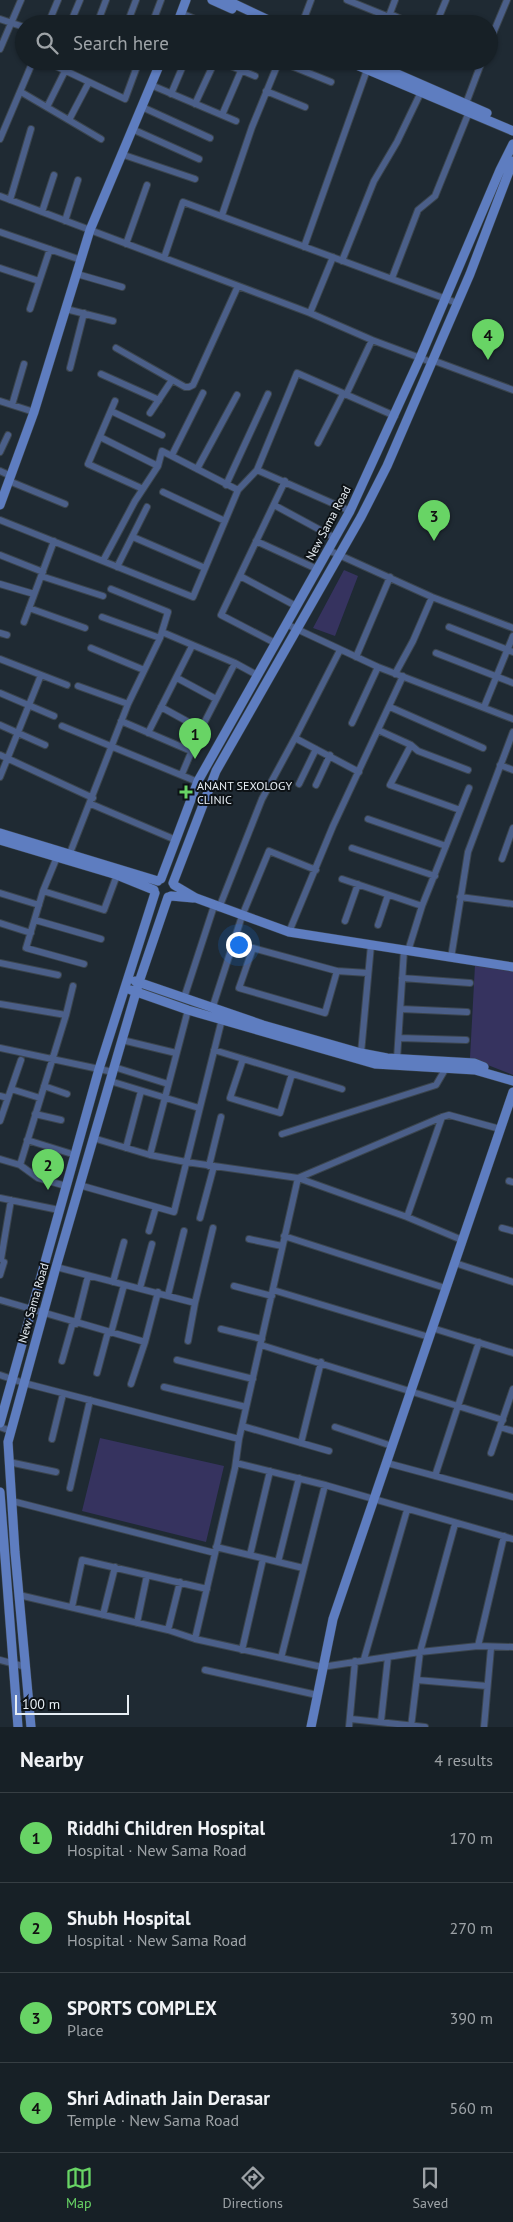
<!DOCTYPE html>
<html lang="en">
<head>
<meta charset="utf-8">
<style>
	body { margin:0; font-family:"PT Sans",sans-serif; background:#20282e; color:#f1f3f6 }
	.scale { position:absolute; left:15px; bottom:12px; width:114px; box-sizing:border-box; padding-left:5px; border:2px solid #e7eef4; border-top:0; font-size:14px; line-height:18px; white-space:nowrap; color:#e7eef4; -webkit-text-stroke:4px #0d1216; paint-order:stroke }
	.you { position:absolute; left:238px; top:944px; width:18px; height:18px; margin:-12px; border:4px solid #fff; border-radius:50%; background:#1a73e8; box-shadow:0 0 0 8px #1a73e833 }
	.badge { display:grid; place-items:center; width:32px; height:32px; border-radius:50%; background:#68d465; color:#111; font-size:16px; font-weight:700 }
	.pin { position:absolute; translate:-50% -41px; filter:drop-shadow(0 1px 2px #0008) }
	.pin::after { content:''; position:absolute; top:26px; width:18px; height:15px; background:inherit; clip-path:polygon(0 0,100% 0,50% 100%) }
	.list { margin:0; padding:0; list-style:none }
	h2 { display:flex; justify-content:space-between; align-items:center; height:65px; margin:0; padding:0 20px; font-size:21px }
	h2 small { font-size:16px; font-weight:400; color:#9ea3a7 }
	.list li { display:grid; grid-template-columns:32px 1fr auto; gap:15px; align-items:center; box-sizing:border-box; height:90px; padding:0 20px; border-top:1px solid #363e43 }
	.list b { display:block; font-size:19px; white-space:nowrap }
	.list p { margin:0; font-size:16px; white-space:nowrap; color:#9ea3a7 }
	.list em { font-size:16px; font-style:normal; color:#9ea3a7 }
	.icon { flex:none; width:28px; height:28px; fill:none; stroke:currentColor; stroke-width:2; stroke-linecap:round; stroke-linejoin:round }
	.map { position:relative; flex:none; width:513px; height:1727px; overflow:hidden }
	.search { position:absolute; background:#172026; box-shadow:0 1px 4px #0004; left:15px; right:15px; top:15px; height:55px; display:flex; align-items:center; gap:12px; box-sizing:border-box; padding:0 18px; border-radius:28px; color:#9ea3a7; font-size:19px }
	.sheet { height:425px; background:#172026 }
	nav { display:flex; justify-content:space-around; align-items:center; box-sizing:border-box; height:70px; border-top:1px solid #363e43; background:#172026; font-size:14px; color:#9ea3a7 }
	nav a { display:grid; justify-items:center; gap:2px }
	nav .on { color:#68d465 }
	.map>svg:first-child { display:block }
	.green { fill:#36335f }
	.lines { fill:none; stroke-linecap:round; stroke-linejoin:round }
	.street-casing { stroke:#3b454e; stroke-width:8 }
	.secondary-casing { stroke:#3b454e; stroke-width:10 }
	.street { stroke:#4b5f89; stroke-width:6 }
	.secondary { stroke:#5e7dc0; stroke-width:9 }
	.poi-dot { fill:#68d465; stroke:#0d1216; stroke-width:2 }
	.labels { text-anchor:middle; dominant-baseline:central; stroke-width:4; stroke-linejoin:round; paint-order:stroke }
	.street-label { font-size:12px; fill:#e7eef4; stroke:#0d1216 }
	.poi-label { font-size:12px; fill:#e7eef4; stroke:#0d1216; text-anchor:start }
</style>
</head>
<body>
<div class="map">
<svg width="513" height="1727" viewBox="0 0 513 1727">
	<rect width="100%" height="100%" fill="#1f2a33"/>
	<path class="green" d="M344 570 358 576 335 636 313 628Z
		M475 965 513 971V1075L470 1058Z
		M100 1438 224 1466 206 1542 82 1511Z"/>
	<g class="lines">
		<defs>
			<path id="street" d="M347 0 389 17
				M181 13 206 24
				M390 14 412 24
				M0 19 24 27
				M48 24 58 0
				M70 24 80 0
				M97 24 106 0
				M127 24 136 0
				M152 24 161 0
				M302 24 311 0
				M386 24 395 0
				M436 24 446 0
				M489 43 507 0
				M0 49 21 0
				M45 61 125 99 139 61
				M219 61 255 76
				M279 61 331 82
				M151 85 236 121
				M266 91 305 107
				M21 92 101 139
				M171 94 185 61
				M195 104 215 61
				M465 106 482 61
				M47 107 65 71
				M142 107 210 138
				M222 115 241 71
				M69 120 89 82
				M132 129 199 159
				M0 139 33 61
				M121 154 195 179
				M0 196 310 313 372 340 431 362
				M10 200 31 129
				M42 212 54 175
				M222 215 252 127 279 61
				M65 221 78 180
				M0 232 81 260
				M126 244 147 185
				M304 247 368 67
				M164 258 183 202 457 303
				M342 261 374 181 397 142 421 92
				M0 268 39 281
				M77 274 122 287
				M392 278 418 210 435 196 469 112
				M30 309 50 249
				M66 309 113 321
				M310 313 333 257
				M116 348 185 387H189L193 385 238 286
				M432 360 513 390
				M70 368 84 313
				M101 374 159 400
				M346 395 372 340
				M0 401 34 412
				M115 401 88 464 143 489
				M12 405 24 364
				M111 411 162 435
				M150 413 172 380
				M100 437 158 466
				M318 443 343 394
				M0 452 8 435
				M172 455 203 393
				M197 469 237 395
				M257 470 297 373 395 416
				M0 471 11 476
				M9 481 65 504
				M226 485 268 394
				M163 492 225 521
				M274 505 335 538
				M0 520 193 597 238 490 257 470 350 511
				M133 537 205 568
				M256 541 317 569
				M328 550 432 597 513 628
				M0 555 43 572
				M103 561 135 501 158 466 162 451 238 490
				M117 567 147 507
				M41 576 103 596
				M240 576 296 606
				M0 584 34 594
				M29 608 85 628
				M102 617 160 638
				M24 622 54 541
				M286 624 378 667 513 719
				M449 627 513 652
				M162 632 235 663 257 675
				M0 633 7 635
				M275 643 221 615 285 481
				M91 648 144 670
				M436 653 513 683
				M356 657 390 577
				M0 659 67 685
				M395 674 413 641 432 597
				M177 678 216 699
				M78 686 128 704
				M0 693 54 716
				M161 707 201 729
				M390 707 483 748
				M484 707 513 636
				M121 721 191 751
				M352 723 378 667
				M0 725 45 745
				M62 726 210 787
				M378 730 411 745 418 751 468 770
				M148 733 192 646
				M295 738 340 650
				M411 745 390 785 460 810
				M0 755 93 798
				M500 765 513 770
				M182 774 201 729 235 663
				M0 777 41 675
				M299 784 316 749
				M316 785 330 755
				M91 804 176 840
				M368 819 446 846
				M352 848 435 876
				M70 853 128 704 160 638 168 612 111 589
				M57 857 43 891 26 948 84 964
				M502 859 513 828
				M342 879 422 906
				M43 891 104 910 117 875
				M0 893 39 905
				M460 897 513 904
				M219 908 262 799 295 738 359 772
				M35 920 101 939
				M345 921 358 884
				M0 923 31 933
				M378 925 388 895
				M289 932 333 826 403 676
				M408 951 422 906 469 788
				M451 958 468 852 513 732
				M0 963 58 975
				M337 971 325 1013 239 988 253 948 337 971 368 973
				M402 978 470 983
				M184 998 214 906
				M0 1004 66 1015
				M212 1009 242 916 269 851 316 870
				M401 1009 467 1012
				M399 1038 466 1040
				M122 1040 176 1053
				M0 1048 113 1072
				M214 1050 342 1089
				M361 1053 371 945
				M243 1059 230 1098 280 1113 292 1074
				M397 1059 404 950
				M114 1067 168 1084
				M110 1081 199 1108
				M44 1086 67 1094
				M11 1089 40 1098
				M0 1096 8 1098
				M35 1114 61 1120
				M0 1121 21 1060
				M282 1134 436 1085 446 1068
				M93 1138 150 1155 186 1162 298 1178 407 1217 462 1240
				M27 1140 69 1153
				M126 1148 141 1091
				M150 1155 188 1010
				M0 1159 20 1165 38 1178 66 1186
				M20 1165 66 1015 73 986
				M209 1166 221 1117
				M509 1181 513 1182
				M79 1185 174 1212 222 1019
				M0 1198 59 1210
				M407 1217 442 1117
				M200 1218 214 1166
				M502 1228 513 1231
				M149 1231 156 1207
				M284 1236 445 1288
				M249 1239 282 1246
				M1 1259 11 1200
				M455 1263 513 1282
				M56 1267 195 1303 188 1341
				M0 1275 4 1262
				M113 1282 124 1242
				M234 1286 272 1296
				M140 1288 152 1244
				M273 1290 429 1337
				M168 1295 184 1231
				M0 1300 145 1342
				M195 1303 213 1228
				M76 1324 88 1276
				M432 1328 513 1353
				M221 1329 262 1339
				M111 1333 124 1285
				M261 1345 503 1420
				M177 1360 253 1379
				M62 1361 73 1322
				M97 1373 108 1332
				M0 1375 24 1383 239 1439
				M131 1384 145 1342 158 1292
				M164 1387 246 1407
				M242 1426 329 1451
				M0 1427 11 1431
				M335 1427 392 1446
				M500 1427 513 1431
				M52 1439 63 1394
				M301 1443 321 1362
				M491 1453 513 1389
				M9 1462 56 1472
				M236 1463 325 1485 513 1539
				M387 1463 513 1497
				M435 1476 479 1342
				M70 1488 90 1400
				M12 1501 215 1553
				M216 1547 303 1568
				M250 1555 270 1471
				M278 1562 299 1478
				M19 1595 168 1630 195 1639 322 1667 420 1652 478 1646 513 1647
				M72 1607 82 1560 207 1589
				M103 1615 115 1567
				M137 1623 147 1575
				M168 1630 180 1582
				M195 1639 235 1468 239 1439 298 1178 442 1117 449 1115 500 1129
				M478 1646 504 1536
				M242 1650 263 1559
				M281 1658 325 1485
				M364 1659 407 1510
				M0 1660 26 1667
				M205 1670 317 1695
				M417 1680 487 1686
				M351 1719 425 1727
				M381 1721 388 1657
				M349 1727 355 1661
				M411 1727 420 1652 455 1524
				M484 1727 491 1648"/>
			<path id="secondary" d="M212 0 232 9
				M226 0 277 24
				M177 24 186 0
				M347 61 513 131
				M368 61 487 113
				M0 505 34 412 90 230 161 61
				M0 833 158 881
				M0 840 117 875 154 890
				M161 879 198 781 350 511 420 358 500 170 513 144
				M173 883 216 771 361 517 387 466 470 274 513 161
				M174 885 196 898 289 932 513 967
				M171 896 193 898
				M135 981 263 1025 361 1053 387 1058 474 1063 484 1067
				M131 990 188 1010 375 1064 475 1070 513 1081
				M0 1423 99 1069 155 893
				M0 1492 18 1727
				M31 1727 15 1552 8 1442 56 1267 122 1040 139 982 168 897
				M311 1727 333 1619 513 1092"/>
		</defs>
		<use href="#street" class="street-casing"/>
		<use href="#secondary" class="secondary-casing"/>
		<use href="#street" class="street"/>
		<use href="#secondary" class="secondary"/>
	</g>
	<path class="poi-dot" d="M183.5 784.5h5v5h5v5h-5v5h-5v-5h-5v-5h5z"/>
	<g class="labels">
		<g class="street-label">
			<text transform="translate(328 523) rotate(-62)">New Sama Road</text>
			<text transform="translate(33 1303) rotate(-74)">New Sama Road</text>
		</g>
		<g class="poi-label">
			<text x="197" y="785">ANANT SEXOLOGY<tspan x="197" dy="14">CLINIC</tspan></text>
		</g>
	</g>
</svg>
<div class="scale">100 m</div>
<div class="you"></div>
<div class="pin badge" style="left:195px;top:759px">1</div>
<div class="pin badge" style="left:48px;top:1190px">2</div>
<div class="pin badge" style="left:434px;top:541px">3</div>
<div class="pin badge" style="left:488px;top:360px">4</div>
<div class="search"><svg class="icon" aria-label="search" viewBox="0 0 24 24"><circle cx="10" cy="10" r="6"/><path d="M15 15l6 6"/></svg>Search here</div>
</div>
<section class="sheet">
<h2>Nearby<small>4 results</small></h2>
<ul class="list">
<li><span class="badge">1</span><div><b>Riddhi Children Hospital</b><p>Hospital · New Sama Road</p></div><em>170 m</em></li>
<li><span class="badge">2</span><div><b>Shubh Hospital</b><p>Hospital · New Sama Road</p></div><em>270 m</em></li>
<li><span class="badge">3</span><div><b>SPORTS COMPLEX</b><p>Place</p></div><em>390 m</em></li>
<li><span class="badge">4</span><div><b>Shri Adinath Jain Derasar</b><p>Temple · New Sama Road</p></div><em>560 m</em></li>
</ul>
</section>
<nav>
<a class="on"><svg class="icon" aria-label="map" viewBox="0 0 24 24"><path d="M3 6l6-2 6 2 6-2v14l-6 2-6-2-6 2zM9 4v14M15 6v14"/></svg>Map</a>
<a><svg class="icon" aria-label="directions" viewBox="0 0 24 24"><path d="M12 3l9 9-9 9-9-9zM9 14v-3h6M13 9l2 2-2 2"/></svg>Directions</a>
<a><svg class="icon" aria-label="saved" viewBox="0 0 24 24"><path d="M7 4h10v16l-5-4-5 4z"/></svg>Saved</a>
</nav>
</body>
</html>
